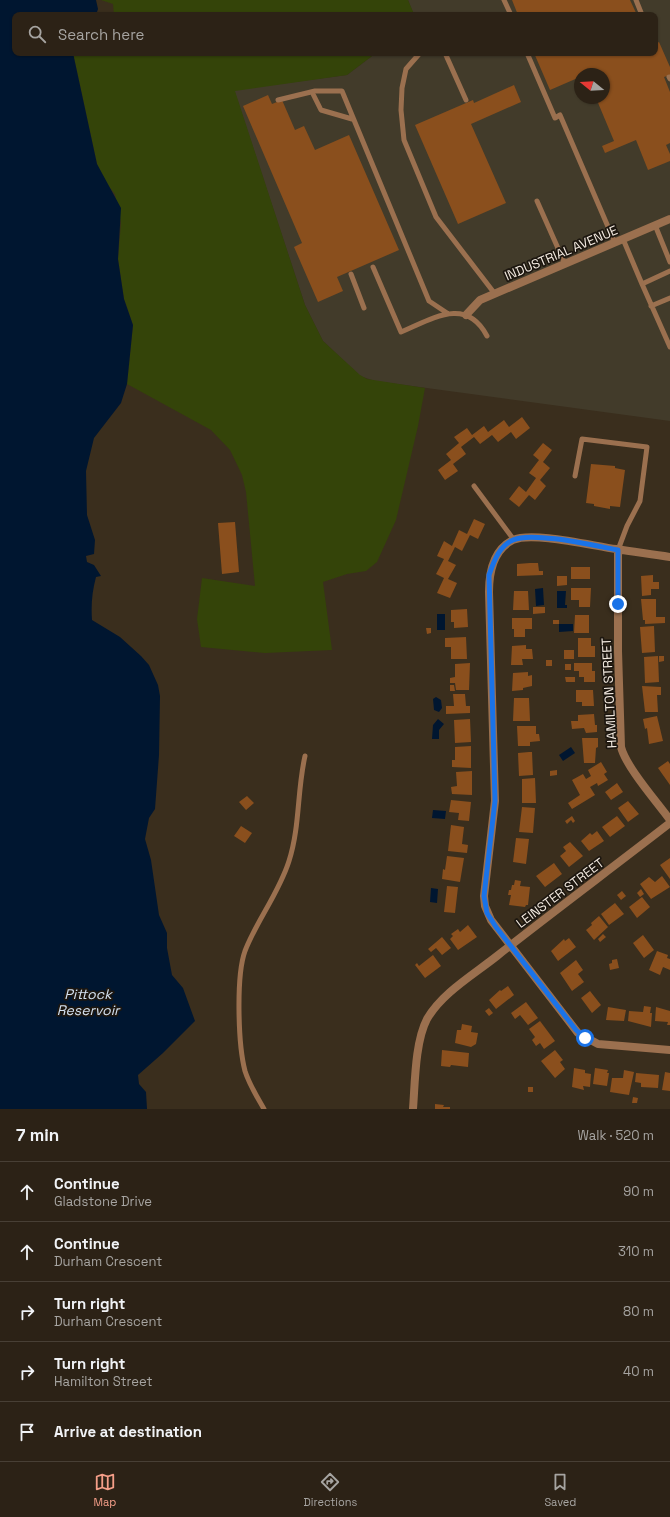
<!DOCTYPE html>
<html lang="en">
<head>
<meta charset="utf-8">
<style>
	body { margin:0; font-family:"Space Grotesk",sans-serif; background:#382f23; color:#f1f3f6 }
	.compass { position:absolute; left:574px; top:68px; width:36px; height:36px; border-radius:50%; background:#2c2216; box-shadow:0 1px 3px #0004; rotate:288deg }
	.stop { position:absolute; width:12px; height:12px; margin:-9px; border:3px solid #1a73e8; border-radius:50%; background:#fff }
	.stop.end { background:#1a73e8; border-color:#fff; box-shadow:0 1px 4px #0008 }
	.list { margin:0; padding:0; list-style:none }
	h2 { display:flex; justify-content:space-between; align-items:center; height:52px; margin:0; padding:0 16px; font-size:17px }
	h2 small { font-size:13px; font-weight:400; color:#a6a4a1 }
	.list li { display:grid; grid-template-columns:26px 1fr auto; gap:12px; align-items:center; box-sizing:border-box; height:60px; padding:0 16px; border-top:1px solid #483f35 }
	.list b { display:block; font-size:15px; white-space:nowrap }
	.list p { margin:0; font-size:13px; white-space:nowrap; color:#a6a4a1 }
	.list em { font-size:13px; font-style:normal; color:#a6a4a1 }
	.icon { flex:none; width:22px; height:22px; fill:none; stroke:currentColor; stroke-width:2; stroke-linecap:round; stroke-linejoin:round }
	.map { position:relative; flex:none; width:670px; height:1109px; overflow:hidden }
	.search { position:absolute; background:#2c2216; box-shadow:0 1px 3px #0004; left:12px; right:12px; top:12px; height:44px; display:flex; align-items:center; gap:10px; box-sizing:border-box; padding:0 14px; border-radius:8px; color:#a6a4a1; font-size:15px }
	.sheet { height:352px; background:#2c2216 }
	nav { display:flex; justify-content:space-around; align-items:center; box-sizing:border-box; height:56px; border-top:1px solid #483f35; background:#2c2216; font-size:11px; color:#a6a4a1 }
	nav a { display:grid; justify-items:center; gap:2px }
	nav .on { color:#f49e88 }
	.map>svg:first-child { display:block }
	.industrial { fill:#423b2a; fill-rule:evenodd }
	.green { fill:#344409 }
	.water { fill:#001630 }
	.building { fill:#8a4f1d }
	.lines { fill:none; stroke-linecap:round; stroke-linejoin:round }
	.lane { stroke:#9b704f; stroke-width:5 }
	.street { stroke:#9b704f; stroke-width:8 }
	.route { stroke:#1a73e8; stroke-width:5 }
	.labels { text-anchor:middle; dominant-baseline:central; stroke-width:3.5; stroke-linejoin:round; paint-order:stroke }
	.street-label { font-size:13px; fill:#f5ece2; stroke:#1d1710 }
	.water-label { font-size:14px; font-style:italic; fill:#d3e1f1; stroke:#1d1710 }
</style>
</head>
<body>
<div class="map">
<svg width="670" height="1109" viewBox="0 0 670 1109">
	<rect width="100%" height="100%" fill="#3a2e1d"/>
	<path class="industrial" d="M408 0H670V421L375 381 360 376 323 341 305 305 234 90 347 75 376 53H655V15H414ZM580 74H604V98H580Z"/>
	<path class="green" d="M101 0H408L414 14V15H114L113 4Z
		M73 53H376L347 75 235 91 305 305 323 341 360 375 367 379 425 388 418 426 396 520 377 562 366 571 347 574 323 582 332 650 265 653 201 647 197 619 202 578 255 586 246 492 242 475 230 450 211 430 127 384 133 325 124 299 118 259 121 223 115 194 106 183 97 164Z"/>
	<path class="water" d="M0 0H96L98 9 96 15H15V53H73L97 164 121 208 118 259 124 299 133 325 127 384 121 403 94 438 86 471 87 515 95 540 94 554 86 556 87 562 94 565 101 576 96 577C92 592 91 605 92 620L120 637 141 656 149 665 158 685 160 696 159 755 155 809 149 818 145 839 151 860 159 915 167 933V948L172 975 183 988 195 1021 163 1053 138 1075 139 1084 146 1092 147 1109H0Z
		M543 588 544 605 536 606 535 589Z
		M557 591H566L565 605H567V608H557Z
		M437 614H445V630H437Z
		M559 624H573V631L559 632Z
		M436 697 441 700 442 708 439 712 434 710 433 699Z
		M438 719 444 724 439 730V739H432L433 725Z
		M571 747 575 753 563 761 559 755Z
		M433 810 446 811 445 819 432 818Z
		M431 888 438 889 437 903 430 902Z"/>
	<path class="building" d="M512 0H630L637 15H518Z
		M659 42 670 67V75L664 77 670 92V143L666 145 670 154V161L648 170 636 140 605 153 602 146 614 141 596 98H604V74H580V77L550 90 534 53H655V44Z
		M514 85 521 102 471 124 506 203 458 224 415 125 473 100 474 103Z
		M268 95 272 104 282 100 295 130 304 126 315 150 349 135 399 250 337 277 343 291 318 302 294 247 302 243 243 106Z
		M522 417 530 428 516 439 511 432 498 442 492 435 480 444 474 437 461 447 466 454 453 464 458 471 445 480 438 470 451 460 446 454 459 443 454 437 467 428 472 435 484 426 488 432 504 420 509 427Z
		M543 443 552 450 543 462 550 468 540 480 546 486 535 500 529 495 519 507 509 499 519 486 526 492 536 478 529 473 539 460 533 455Z
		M591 464 615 466V468L625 470 620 507 610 506V509L594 506V504L586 503Z
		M474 519 485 524 478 539 470 535 462 551 455 547 448 561 456 565 448 579 457 583 450 598 437 593 444 578 436 574 444 559 437 556 444 541 452 546 459 530 467 534Z
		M235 522 239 572 222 574 218 523Z
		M530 563H538L539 571H543V575L517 576V564Z
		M571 567H590V579H571Z
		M653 575V582H659V589H651V595L642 596 641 576Z
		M557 576H567V585L557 586Z
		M571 588H591L590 607H579V600H571Z
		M514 591H528L529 610H513Z
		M641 599H656V617H665V623L645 624V620H643Z
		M533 607H545V613L533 614Z
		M467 609 468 627 454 628V622H451V610Z
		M575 615H589V633H574Z
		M512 618H532V629H525V637H514V629H512Z
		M553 620H559V624H553Z
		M654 626 655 652 642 653 640 627Z
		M426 628H431V633L427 634Z
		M466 637 467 659H451V647H445V638Z
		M578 638H591V646H595V657H578Z
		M526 645V649H532L533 659H522L523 665H511L512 646Z
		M564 650H574V659H564Z
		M658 656 659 682 645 683 644 657Z
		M659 656H664V661L659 662Z
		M546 660H552V666H546Z
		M470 663 469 690H456L455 683H450V678L455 677V664Z
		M574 663H592V671H595V682H584V677H579V671H574Z
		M565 664H571V670H565Z
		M528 672V676L532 675V686L523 688V690L512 691 513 673Z
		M565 677H575V682H566Z
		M450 685H454L455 691H450Z
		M642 686 661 687V695H657L658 712H645Z
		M576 690H593L594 706H582V702H576Z
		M453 694H465L466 706H470V713L446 714V706H454Z
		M514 698H529L530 721H513Z
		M594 714 595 725H597V732L586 733 584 728 572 729 571 721H578V715Z
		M657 716 663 741 649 744 647 728 645 729 643 719Z
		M470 719 471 742 455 743 454 720Z
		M517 726H536V734H539L540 741 530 742V746H518Z
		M582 738H598V747L596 748 595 763H584Z
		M471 746V768L452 767V760H455V747Z
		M529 752H532L533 775 519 776 518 753Z
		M668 761 670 764V785L658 768Z
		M601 762 607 772 604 774 608 780 598 786 597 783 590 787 595 795 572 809 568 803 580 795 572 780 583 774 586 779 591 776 588 770Z
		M557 770V775L550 776V771Z
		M472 771V795L452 794 451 787 457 786 456 772Z
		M535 778 536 803H522V779Z
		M617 783 623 792 611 800 605 792Z
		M247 796 254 803 246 810 239 802Z
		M451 800 471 802 469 821 458 820 459 813 449 812Z
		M628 801 639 814 628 822 618 808Z
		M522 807 535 808 533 833 519 832Z
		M572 816 575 821 573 823 571 820 567 824 565 821Z
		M617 816 625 826 610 837 602 827Z
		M451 825 464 827 462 844 468 845 467 853 448 851Z
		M241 826 252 833 245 843 234 836Z
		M597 831 604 841 589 851 581 841 590 833 592 835Z
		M516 838 529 839 526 864 513 862Z
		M570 842 583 856 569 867 560 856 566 851 563 847Z
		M447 856 464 858 460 882 442 879 443 869 445 870Z
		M670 858V879L660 865Z
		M554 863 562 874 545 887 536 876Z
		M662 876 670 887 651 899 640 884 649 877 655 882Z
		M515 880 521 881 520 886 530 887 528 905H526L525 907 509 905 511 895H508L509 890H511L512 885H514Z
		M447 886 458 887 455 913 444 912Z
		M641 889 644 894 640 897 637 893Z
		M622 891 626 896 621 900 617 895Z
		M642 897 650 907 637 918 629 907Z
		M615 903 624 914 609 925 601 914Z
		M599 916 608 927 594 940 586 930 592 925 591 923Z
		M468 925 477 937 458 950 450 939 453 936 451 934 458 929 460 932Z
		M603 934 606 937 600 942 598 939Z
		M643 935 654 950 644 958 633 943Z
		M442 937 451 948 442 955 436 948 431 952 428 949Z
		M569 938 576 947 558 961 551 951 564 939 565 941Z
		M657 951 668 955 667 958 670 959V970L663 967 660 975 649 970Z
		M433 955 441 966 425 978 415 965 417 963 419 966Z
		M617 959 619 968 610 970 609 964 612 963V960Z
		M576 960 583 970 578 974 584 982 572 991 560 973Z
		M508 986 514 995 496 1009 489 1000 500 990 501 991Z
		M590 991 601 1005 592 1013 581 998Z
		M526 1002 538 1018 528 1025 520 1015 515 1019 511 1013Z
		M644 1006 651 1007 650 1013H652L651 1027 628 1021 629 1011 643 1012Z
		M608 1007 626 1010 624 1021 606 1020Z
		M656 1007 670 1011V1025H667L668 1022 655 1021Z
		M489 1008 493 1013 489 1016 485 1011Z
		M540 1021 555 1041 544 1049 540 1043 536 1046 532 1040 535 1037 529 1029Z
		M462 1024 472 1026 471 1032 478 1033 476 1044 471 1047 455 1043 457 1030H461Z
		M442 1050 469 1053 468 1067 451 1065 450 1067 441 1066Z
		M555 1050 563 1060 560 1062 565 1069 555 1078 541 1061Z
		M574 1068 585 1070V1073L591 1074 590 1087 583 1086 584 1090 572 1087Z
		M595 1068 608 1070 607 1073H609L607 1086 593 1084Z
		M624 1070 634 1072 629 1095 610 1092 612 1078H623Z
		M665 1072 670 1073V1091L662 1090Z
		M636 1073 659 1075 658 1088 641 1087V1083L635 1082Z
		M528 1087H533V1092H528Z
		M633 1097 638 1098 637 1103H632Z
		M435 1104 444 1105 443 1107H450V1109H435Z"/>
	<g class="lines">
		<path class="lane" d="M504 0 511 15
			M636 0 642 15
			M420 53 406 69 402 88 401 110 404 140 436 217 495 294
			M445 53 466 100
			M527 53 555 118 560 115 615 243
			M669 77 670 79
			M312 92 321 110 352 119
			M278 100 315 91H342L429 301 447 313
			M537 201 565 264
			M655 225 670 262
			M623 239 642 284 670 271
			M373 267 401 332C432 319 466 296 487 336
			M351 274 364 308
			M642 284 670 347
			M651 306 670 298
			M575 476 582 439 647 447 640 501 627 526 618 550
			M474 486 514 540
			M264 1109C257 1097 249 1084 245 1071 238 1044 236 976 245 951 257 920 279 893 289 861 300 827 297 791 305 756"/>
		<path class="street" d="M466 315 480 300 670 219
			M618 550V651L621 747C626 767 657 802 670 820
			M670 557C652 554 634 552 616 549 593 546 532 531 513 540 493 550 489 572 489 592L495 801 484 896 485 906 491 920 578 1033 598 1044 670 1050
			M413 1109C415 1083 415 1042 427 1019 442 993 473 975 497 956 554 911 612 868 670 823"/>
	</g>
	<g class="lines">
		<path class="route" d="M585 1038 576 1030 496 927 487 913 484 896 495 801 489 575C494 561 499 546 513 540 532 531 596 546 618 550V604"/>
	</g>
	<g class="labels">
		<g class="street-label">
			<text transform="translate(561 253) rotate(-23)">INDUSTRIAL AVENUE</text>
			<text transform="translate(609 693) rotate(-93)">HAMILTON STREET</text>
			<text transform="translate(560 893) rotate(-37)">LEINSTER STREET</text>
		</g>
		<g class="water-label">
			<text x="88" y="994">Pittock<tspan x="88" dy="16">Reservoir</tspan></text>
		</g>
	</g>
</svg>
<svg class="compass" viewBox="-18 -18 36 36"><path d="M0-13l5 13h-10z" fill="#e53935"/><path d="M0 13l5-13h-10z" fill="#a6a4a1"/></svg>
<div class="stop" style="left:585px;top:1038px"></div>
<div class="stop end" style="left:618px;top:604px"></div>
<div class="search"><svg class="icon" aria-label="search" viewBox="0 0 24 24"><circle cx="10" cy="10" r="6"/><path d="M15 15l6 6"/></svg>Search here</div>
</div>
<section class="sheet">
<h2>7 min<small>Walk · 520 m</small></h2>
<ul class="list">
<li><svg class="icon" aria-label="ahead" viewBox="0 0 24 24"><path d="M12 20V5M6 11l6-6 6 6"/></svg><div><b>Continue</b><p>Gladstone Drive</p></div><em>90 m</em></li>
<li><svg class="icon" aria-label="ahead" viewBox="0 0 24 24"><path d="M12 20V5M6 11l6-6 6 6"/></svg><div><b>Continue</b><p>Durham Crescent</p></div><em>310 m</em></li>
<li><svg class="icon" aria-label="right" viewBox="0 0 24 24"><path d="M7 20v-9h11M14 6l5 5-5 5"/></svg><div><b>Turn right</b><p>Durham Crescent</p></div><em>80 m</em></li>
<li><svg class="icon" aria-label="right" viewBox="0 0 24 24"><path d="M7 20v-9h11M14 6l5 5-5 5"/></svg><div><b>Turn right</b><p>Hamilton Street</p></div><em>40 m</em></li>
<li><svg class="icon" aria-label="arrive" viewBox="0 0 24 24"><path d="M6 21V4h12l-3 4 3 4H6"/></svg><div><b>Arrive at destination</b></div></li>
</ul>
</section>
<nav>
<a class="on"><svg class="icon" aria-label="map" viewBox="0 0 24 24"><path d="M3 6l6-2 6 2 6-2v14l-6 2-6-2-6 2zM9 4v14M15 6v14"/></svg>Map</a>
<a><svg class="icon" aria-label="directions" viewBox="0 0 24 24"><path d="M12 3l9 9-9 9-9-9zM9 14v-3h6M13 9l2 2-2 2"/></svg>Directions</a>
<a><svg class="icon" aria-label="saved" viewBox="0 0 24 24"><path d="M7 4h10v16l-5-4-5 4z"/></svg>Saved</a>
</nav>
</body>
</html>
